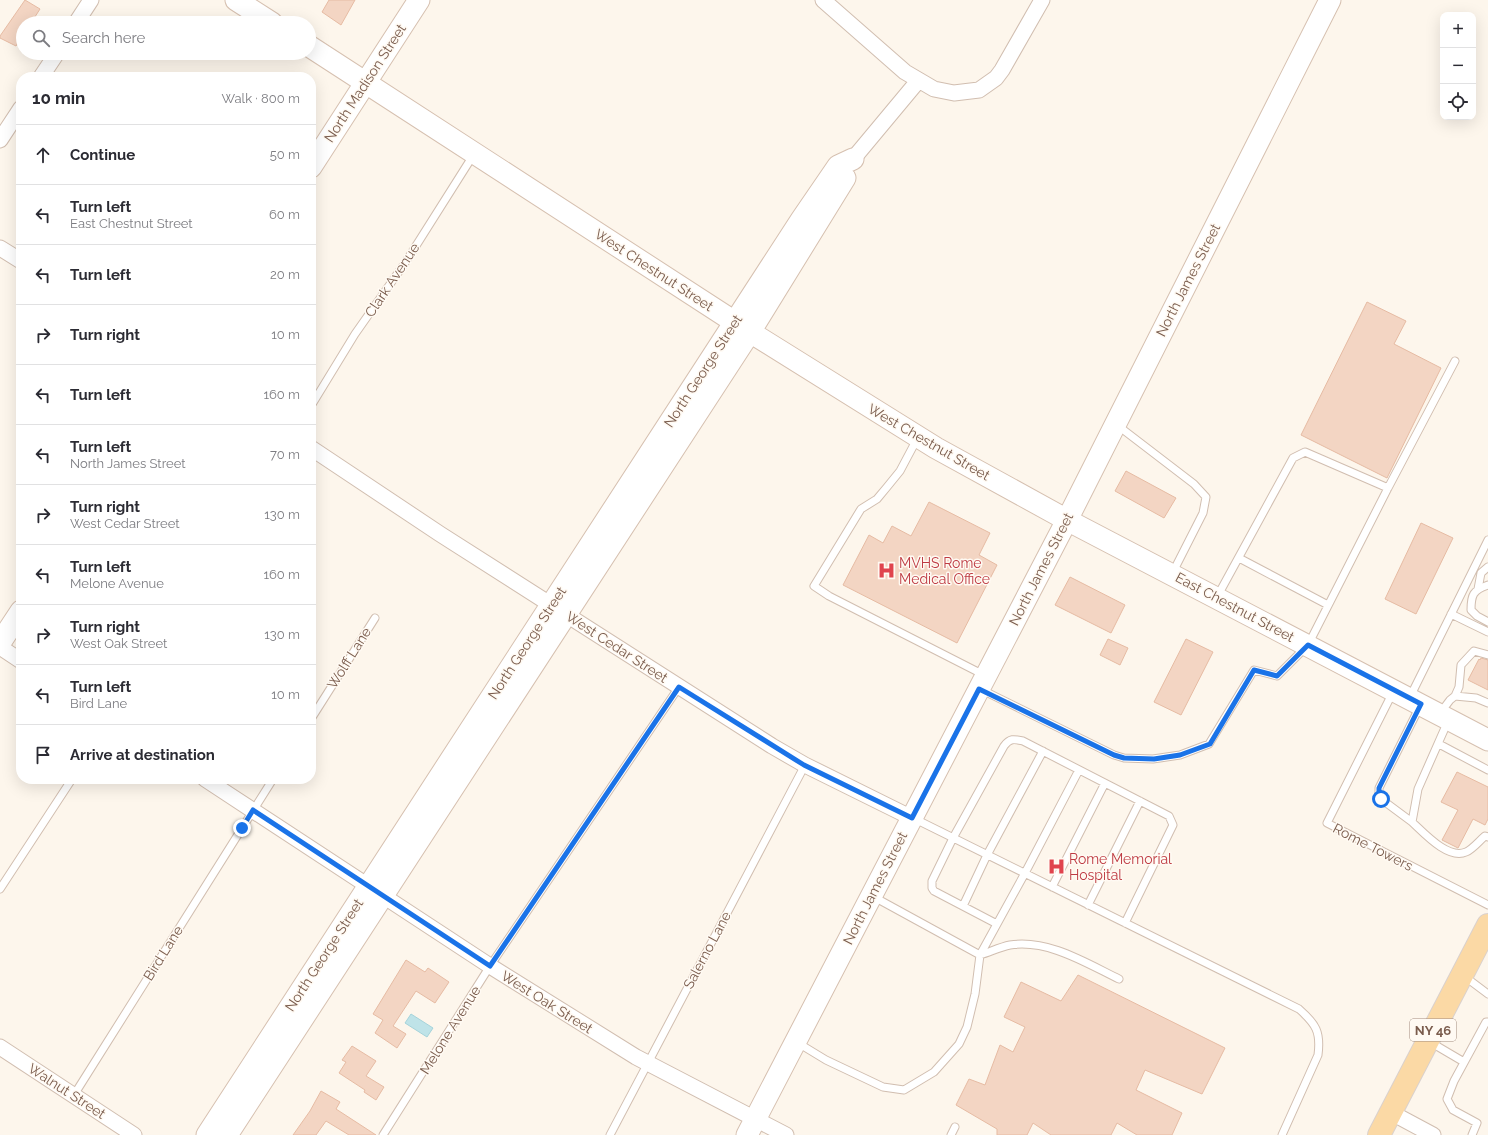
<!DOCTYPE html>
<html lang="en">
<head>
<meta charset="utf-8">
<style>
	body { margin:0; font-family:Raleway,sans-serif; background:#f2f2f3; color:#2b2b33 }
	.controls { position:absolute; right:12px; top:12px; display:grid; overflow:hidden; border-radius:8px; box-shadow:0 4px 16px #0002 }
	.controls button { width:36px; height:36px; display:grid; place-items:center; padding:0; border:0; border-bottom:1px solid #e1e1e2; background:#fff; color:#2b2b33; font:20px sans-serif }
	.stop { position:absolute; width:12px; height:12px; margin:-9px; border:3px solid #1a73e8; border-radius:50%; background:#fff }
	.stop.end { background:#1a73e8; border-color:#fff; box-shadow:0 1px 4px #0008 }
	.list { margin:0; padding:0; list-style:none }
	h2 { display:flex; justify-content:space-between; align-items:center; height:52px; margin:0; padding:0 16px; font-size:17px }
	h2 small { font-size:13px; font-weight:400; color:#7c7c81 }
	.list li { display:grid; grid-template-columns:26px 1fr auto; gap:12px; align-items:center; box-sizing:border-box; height:60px; padding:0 16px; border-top:1px solid #e1e1e2 }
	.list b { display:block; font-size:15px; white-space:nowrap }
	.list p { margin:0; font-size:13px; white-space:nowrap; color:#7c7c81 }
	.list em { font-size:13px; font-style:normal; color:#7c7c81 }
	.icon { flex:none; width:22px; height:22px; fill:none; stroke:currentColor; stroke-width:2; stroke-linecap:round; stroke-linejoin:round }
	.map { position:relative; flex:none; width:1488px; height:1135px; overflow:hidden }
	.search { position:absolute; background:#fff; box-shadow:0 4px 16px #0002; left:16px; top:16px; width:300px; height:44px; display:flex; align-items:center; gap:10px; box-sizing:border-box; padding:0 14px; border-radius:22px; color:#7c7c81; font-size:15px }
	.panel { position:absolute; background:#fff; box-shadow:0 4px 16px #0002; left:16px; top:72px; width:300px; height:712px; border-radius:16px }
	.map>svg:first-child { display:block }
	.water { fill:#bfe3e8; stroke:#a5d3da }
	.building { fill:#f3d5c3; stroke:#e6bba3 }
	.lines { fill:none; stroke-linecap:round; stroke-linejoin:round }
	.lane-casing { stroke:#d1beb0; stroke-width:9 }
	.street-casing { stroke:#d1beb0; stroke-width:17 }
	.secondary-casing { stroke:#d6c0b0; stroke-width:23 }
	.primary-casing { stroke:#dad1cd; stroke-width:24 }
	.lane { stroke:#fff; stroke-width:7 }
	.street { stroke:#fff; stroke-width:15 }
	.secondary { stroke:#fff; stroke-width:21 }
	.primary { stroke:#fbd9a5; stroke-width:22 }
	.route { stroke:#1a73e8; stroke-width:5 }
	.labels { text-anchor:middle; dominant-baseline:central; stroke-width:3; stroke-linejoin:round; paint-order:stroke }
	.shield { fill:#fffaf3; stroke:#a28b7f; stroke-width:1 }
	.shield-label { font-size:13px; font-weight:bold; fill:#7a5c4d }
	.street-label { font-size:14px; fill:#7a5c4d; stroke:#fffaf3 }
	.health-label { font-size:14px; fill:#be3a42; stroke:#fffaf3; text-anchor:start }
</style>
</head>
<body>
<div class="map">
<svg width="1488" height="1135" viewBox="0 0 1488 1135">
	<rect width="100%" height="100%" fill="#fdf6ec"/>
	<path class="water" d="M411 1014 433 1028 427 1037 405 1023Z"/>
	<path class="building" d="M25 0 40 9 31 23H23V35L16 46 0 38V36Z
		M329 0H355L341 25 322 12Z
		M1367 302 1406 321 1394 344 1441 368 1387 478 1301 435Z
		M1126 471 1176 498 1164 518 1115 491Z
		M929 502 990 533 979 555 997 565 957 643 843 585 869 535 883 543 892 526 911 536Z
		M1421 523 1453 538 1416 614 1385 599Z
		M1070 577 1125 605 1111 633 1055 605Z
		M1108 639 1128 648 1120 665 1100 655Z
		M1186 639 1213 652 1181 715 1154 702Z
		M1481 658 1488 660V690L1468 680 1479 659 1480 660Z
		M1457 772 1488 787V819L1485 825 1473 819 1458 848 1442 840 1458 810 1441 802Z
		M406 960 425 972 428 968 449 982 435 1003 416 991 393 1026 406 1034 397 1048 375 1033 383 1020 373 1014Z
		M1078 975 1225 1048 1202 1094 1145 1070 1136 1090 1182 1113 1172 1135H1137L1117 1123 1111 1135H1051L1033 1123 1027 1135H997V1129L956 1105 969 1079 985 1085 1000 1045 1013 1052 1025 1027 1004 1017 1021 982 1061 1001Z
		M352 1046 376 1061 366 1076 384 1087 376 1100 364 1092 365 1090 339 1073 346 1062 342 1060Z
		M321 1091 340 1102 336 1109 376 1135H349L326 1121 316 1135H293L310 1111Z"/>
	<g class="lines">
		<defs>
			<path id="lane" d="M311 406 355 334 407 260 474 154
				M1117 425 1194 484 1206 497 1203 513 1173 572
				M917 439 900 471 887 487 877 499 861 509 814 586 829 596 984 675
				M1388 488 1455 361
				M1239 558 1328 605
				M1488 585C1473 590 1471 595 1471 610L1477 616 1488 622
				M1478 589 1481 573 1488 567
				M1451 614 1488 632
				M980 689 1114 755 1124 758 1153 759 1180 755 1209 744 1254 670 1277 676 1308 645 1388 488 1305 452 1293 458 1217 597
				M1393 692 1327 823 1488 905
				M1455 696 1459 687 1461 665 1474 651 1488 655
				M1410 697 1488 540
				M1441 712 1450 700 1455 696 1476 698 1488 703
				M311 719 375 618
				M1448 721 1418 789 1412 822C1424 833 1448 860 1466 852 1473 849 1479 841 1485 836L1488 837
				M1439 744 1488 770
				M913 818 1299 1009C1316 1024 1321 1032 1318 1055L1282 1135
				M1412 822 1381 799 1379 793V788L1420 706
				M1052 887 1105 783
				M0 889 72 779
				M874 897 980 955C990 952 1000 947 1010 945 1048 939 1086 963 1119 979
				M1088 905 1140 801
				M963 906 987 855 1043 751
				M997 924 934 891 932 888V881L953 838 1004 746C1010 738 1014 739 1023 741L1169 816 1173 825 1125 923
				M1464 976 1488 994
				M1430 1042 1464 1062
				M798 1043 826 1060 883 1087 904 1090 934 1072 959 1044 967 1027 975 994 980 955 1025 873 1079 770
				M74 1095 273 779
				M383 1135 490 966 679 687
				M610 1135 805 765
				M951 1135 955 1127
				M1472 1135 1477 1123 1453 1110 1447 1099 1454 1081 1486 1022H1488"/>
			<path id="street" d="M823 0 905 72 934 89 954 93 979 90 996 78 1002 70 1042 0
				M76 23 91 0
				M41 77 57 53
				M0 140 21 108
				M853 159 918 81
				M0 248 21 261
				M311 448 440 534 772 746 805 765 912 818
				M0 647 21 661
				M205 779 490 966 636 1057 786 1135
				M0 1047 134 1135
				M1390 1112 1433 1135"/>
			<path id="secondary" d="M236 0 272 23
				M309 46 750 332 936 448 1067 520 1488 740
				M311 167 419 0
				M0 643 21 611
				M207 1135 801 220 838 166 853 159
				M227 1135 750 332 845 178
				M747 1135 1067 520 1330 0"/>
			<path id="primary" d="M1379 1135 1488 925"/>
		</defs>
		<use href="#lane" class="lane-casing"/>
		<use href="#street" class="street-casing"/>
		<use href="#secondary" class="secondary-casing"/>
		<use href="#primary" class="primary-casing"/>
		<use href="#lane" class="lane"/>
		<use href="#street" class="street"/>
		<use href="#secondary" class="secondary"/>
		<use href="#primary" class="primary"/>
	</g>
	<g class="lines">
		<path class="route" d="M242 828 253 810 490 966 679 687 804 765 912 818 979 689 1114 755 1124 758 1154 759 1180 755 1210 744 1254 670 1277 676 1308 645 1421 704 1379 788V793L1381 799"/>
	</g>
	<defs>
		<symbol id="hospital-bare" viewBox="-9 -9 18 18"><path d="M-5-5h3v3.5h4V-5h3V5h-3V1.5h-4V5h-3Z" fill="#e0444e" stroke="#fffaf3" stroke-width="2.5" paint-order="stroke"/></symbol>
	</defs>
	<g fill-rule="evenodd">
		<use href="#hospital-bare" x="874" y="558" width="25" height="25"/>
		<use href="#hospital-bare" x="1044" y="854" width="25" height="25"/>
	</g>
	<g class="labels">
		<rect class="shield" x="1410" y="1019" width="46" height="22" rx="3"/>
		<g class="shield-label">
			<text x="1433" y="1030">NY 46</text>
		</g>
		<g class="street-label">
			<text transform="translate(365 83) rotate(-57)">North Madison Street</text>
			<text transform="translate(654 270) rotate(33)">West Chestnut Street</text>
			<text transform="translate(392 280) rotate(-56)">Clark Avenue</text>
			<text transform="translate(1188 280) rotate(-63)">North James Street</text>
			<text transform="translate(703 371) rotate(-57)">North George Street</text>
			<text transform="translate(929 442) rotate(30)">West Chestnut Street</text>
			<text transform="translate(1041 569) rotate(-63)">North James Street</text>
			<text transform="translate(1235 607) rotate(28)">East Chestnut Street</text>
			<text transform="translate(527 643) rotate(-57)">North George Street</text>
			<text transform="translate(617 647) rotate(33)">West Cedar Street</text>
			<text transform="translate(349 658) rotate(-58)">Wolff Lane</text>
			<text transform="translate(1373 847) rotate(27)">Rome Towers</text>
			<text transform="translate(875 888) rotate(-63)">North James Street</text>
			<text transform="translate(707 950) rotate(-62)">Salerno Lane</text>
			<text transform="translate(163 953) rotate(-58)">Bird Lane</text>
			<text transform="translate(324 955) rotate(-57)">North George Street</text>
			<text transform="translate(547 1002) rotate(32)">West Oak Street</text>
			<text transform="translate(450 1030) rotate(-58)">Melone Avenue</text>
			<text transform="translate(67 1091) rotate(33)">Walnut Street</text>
		</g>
		<g class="health-label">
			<text x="899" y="563">MVHS Rome<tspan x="899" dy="16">Medical Office</tspan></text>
			<text x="1069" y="859">Rome Memorial<tspan x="1069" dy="16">Hospital</tspan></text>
		</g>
	</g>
</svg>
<div class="controls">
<button>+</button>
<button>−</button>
<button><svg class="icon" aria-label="locate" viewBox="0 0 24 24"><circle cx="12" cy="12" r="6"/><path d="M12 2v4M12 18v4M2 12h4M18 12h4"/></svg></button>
</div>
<div class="stop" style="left:1381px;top:799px"></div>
<div class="stop end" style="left:242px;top:828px"></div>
<div class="search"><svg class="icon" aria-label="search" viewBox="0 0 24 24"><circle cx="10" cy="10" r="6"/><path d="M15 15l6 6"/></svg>Search here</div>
<section class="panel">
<h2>10 min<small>Walk · 800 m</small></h2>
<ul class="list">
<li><svg class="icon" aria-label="ahead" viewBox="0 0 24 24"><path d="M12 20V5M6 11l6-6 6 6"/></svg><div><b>Continue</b></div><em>50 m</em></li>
<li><svg class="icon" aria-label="left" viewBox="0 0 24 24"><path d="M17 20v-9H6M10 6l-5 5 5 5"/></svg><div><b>Turn left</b><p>East Chestnut Street</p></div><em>60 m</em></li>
<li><svg class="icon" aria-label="left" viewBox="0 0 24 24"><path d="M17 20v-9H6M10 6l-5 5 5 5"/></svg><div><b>Turn left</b></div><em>20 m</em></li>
<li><svg class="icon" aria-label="right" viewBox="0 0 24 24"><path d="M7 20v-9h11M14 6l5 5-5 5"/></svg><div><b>Turn right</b></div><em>10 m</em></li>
<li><svg class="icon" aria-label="left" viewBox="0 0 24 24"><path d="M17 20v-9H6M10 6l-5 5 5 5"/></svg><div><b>Turn left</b></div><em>160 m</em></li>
<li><svg class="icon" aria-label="left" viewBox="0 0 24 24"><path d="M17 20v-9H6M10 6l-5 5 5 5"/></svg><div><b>Turn left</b><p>North James Street</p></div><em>70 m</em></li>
<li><svg class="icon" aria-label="right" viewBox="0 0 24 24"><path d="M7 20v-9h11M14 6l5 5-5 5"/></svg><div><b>Turn right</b><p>West Cedar Street</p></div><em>130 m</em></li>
<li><svg class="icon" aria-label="left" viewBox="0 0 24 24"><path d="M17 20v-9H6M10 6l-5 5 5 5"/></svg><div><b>Turn left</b><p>Melone Avenue</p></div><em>160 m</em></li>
<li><svg class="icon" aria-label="right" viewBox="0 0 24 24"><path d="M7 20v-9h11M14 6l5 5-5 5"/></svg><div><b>Turn right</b><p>West Oak Street</p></div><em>130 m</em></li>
<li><svg class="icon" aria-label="left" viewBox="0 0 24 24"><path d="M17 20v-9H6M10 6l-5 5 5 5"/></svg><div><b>Turn left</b><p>Bird Lane</p></div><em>10 m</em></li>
<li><svg class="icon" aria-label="arrive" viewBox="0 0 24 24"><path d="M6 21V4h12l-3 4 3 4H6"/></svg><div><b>Arrive at destination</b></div></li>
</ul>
</section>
</div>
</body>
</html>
